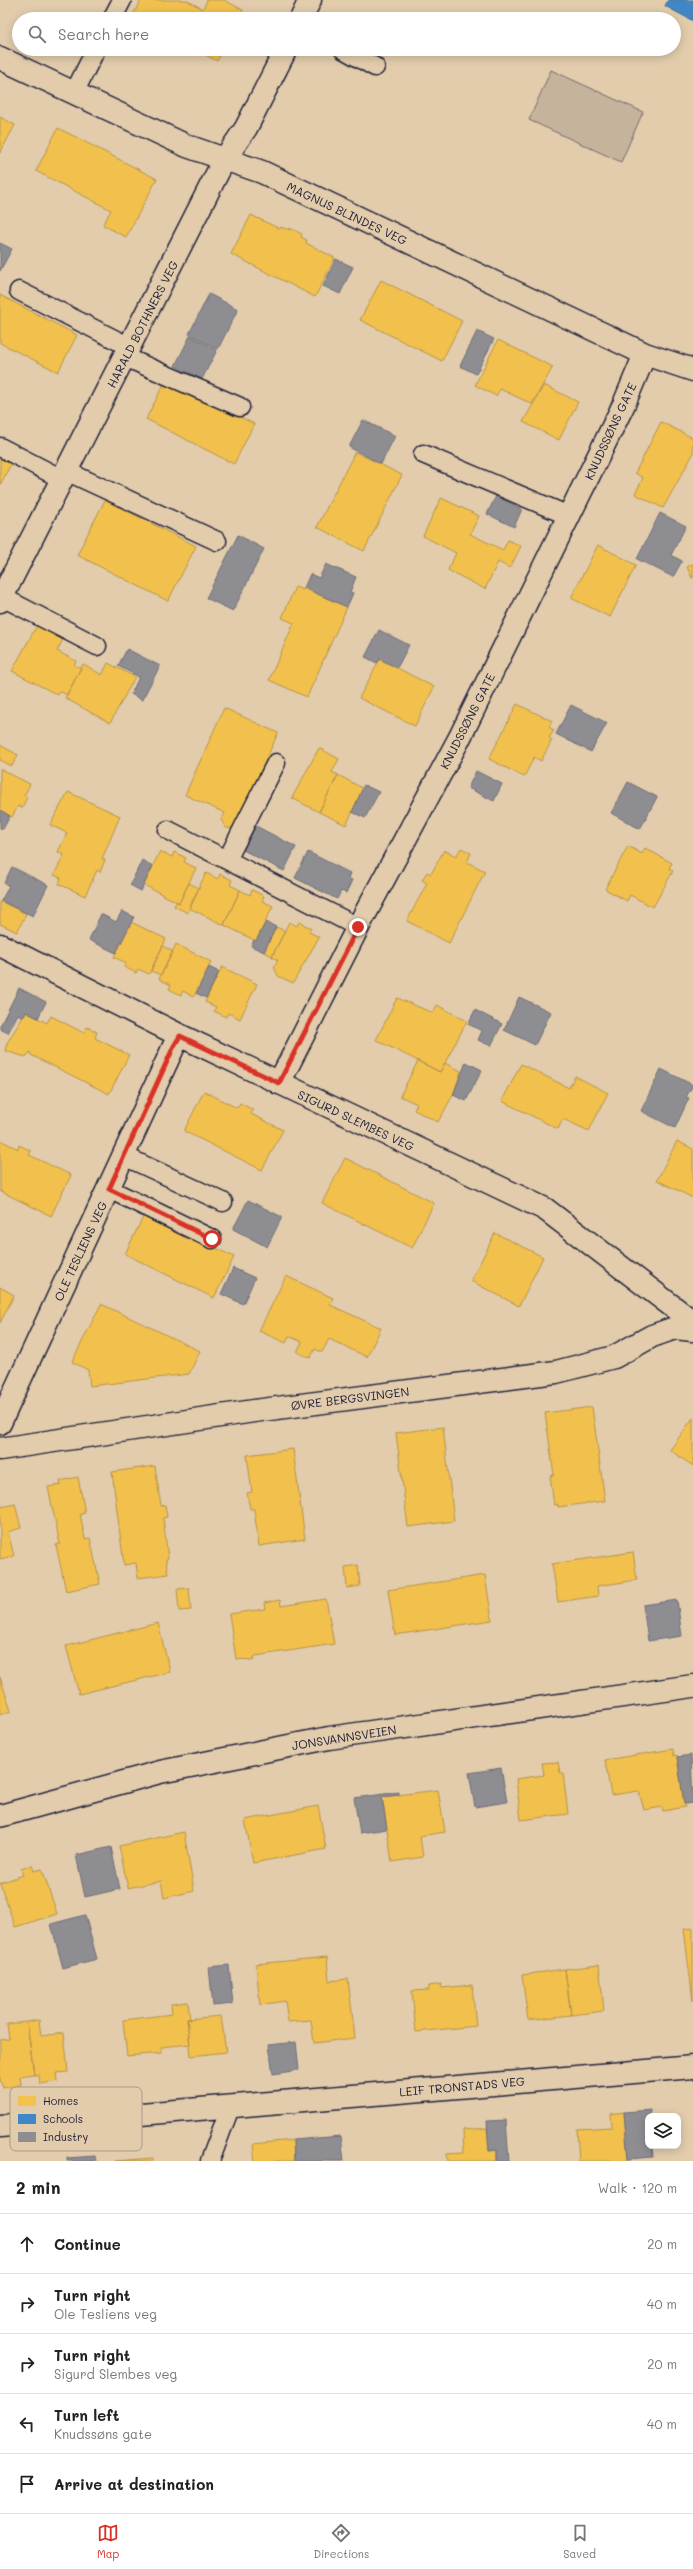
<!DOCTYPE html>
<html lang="en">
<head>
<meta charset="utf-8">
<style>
	body { margin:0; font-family:Mali,sans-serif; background:#f2f2f2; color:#222 }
	.controls { position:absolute; right:12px; bottom:12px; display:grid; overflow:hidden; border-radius:8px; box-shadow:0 2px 10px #0003 }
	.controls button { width:36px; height:36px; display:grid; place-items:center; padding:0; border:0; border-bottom:1px solid #e0e0e0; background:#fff; color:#222; font:20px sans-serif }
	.stop { position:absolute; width:12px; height:12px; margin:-9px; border:3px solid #d93025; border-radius:50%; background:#fff }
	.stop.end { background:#d93025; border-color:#fff; box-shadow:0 1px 4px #0008 }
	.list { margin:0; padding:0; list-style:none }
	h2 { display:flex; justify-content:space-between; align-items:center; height:52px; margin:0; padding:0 16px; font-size:17px }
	h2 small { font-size:13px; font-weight:400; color:#767676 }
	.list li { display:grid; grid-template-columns:26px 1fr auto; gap:12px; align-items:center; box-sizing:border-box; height:60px; padding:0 16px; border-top:1px solid #e0e0e0 }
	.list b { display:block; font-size:15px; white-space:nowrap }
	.list p { margin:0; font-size:13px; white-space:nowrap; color:#767676 }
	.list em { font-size:13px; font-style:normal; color:#767676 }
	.icon { flex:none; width:22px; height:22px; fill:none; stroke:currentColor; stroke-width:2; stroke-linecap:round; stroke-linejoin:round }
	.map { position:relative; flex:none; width:693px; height:2161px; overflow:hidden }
	.search { position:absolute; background:#fff; box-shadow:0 2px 10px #0003; left:12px; right:12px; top:12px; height:44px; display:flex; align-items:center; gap:10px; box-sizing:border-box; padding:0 14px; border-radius:22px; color:#767676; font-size:15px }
	.sheet { height:352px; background:#fff }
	nav { display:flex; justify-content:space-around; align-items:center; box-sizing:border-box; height:56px; border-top:1px solid #e0e0e0; background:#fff; font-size:11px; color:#767676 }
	nav a { display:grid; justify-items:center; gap:2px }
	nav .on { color:#d93025 }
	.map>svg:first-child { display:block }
	.green { fill:#c6b39c; stroke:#746a6c }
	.homes { fill:#f2c14e; stroke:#b49148 }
	.schools { fill:#3f88c5; stroke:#36699c }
	.industry { fill:#8d8d92; stroke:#6d6d78 }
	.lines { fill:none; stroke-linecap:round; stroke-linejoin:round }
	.lane-casing { stroke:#22223b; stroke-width:21 }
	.street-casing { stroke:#22223b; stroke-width:25 }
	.secondary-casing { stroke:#22223b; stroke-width:25 }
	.lane { stroke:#e2ccac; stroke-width:18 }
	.street { stroke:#e2ccac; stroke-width:22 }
	.secondary { stroke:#e2ccac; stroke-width:22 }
	.route { stroke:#d93025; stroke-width:5 }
	.labels { text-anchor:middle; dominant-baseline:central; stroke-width:4; stroke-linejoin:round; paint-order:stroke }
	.street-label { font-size:12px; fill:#22223b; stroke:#e2ccac }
	.key { fill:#e2ccac; stroke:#a8998a; stroke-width:1 }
	.key-label { font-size:11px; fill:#22223b }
</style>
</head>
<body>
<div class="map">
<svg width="693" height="2161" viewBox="0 0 693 2161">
	<rect width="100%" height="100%" fill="#e2ccac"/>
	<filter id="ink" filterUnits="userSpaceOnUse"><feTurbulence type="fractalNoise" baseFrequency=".025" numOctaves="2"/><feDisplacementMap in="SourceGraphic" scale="8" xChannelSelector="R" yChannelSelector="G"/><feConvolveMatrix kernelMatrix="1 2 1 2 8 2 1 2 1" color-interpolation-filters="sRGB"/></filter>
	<g filter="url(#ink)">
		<path class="green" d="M551 70 643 112 621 162 529 120Z"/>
		<path class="homes" d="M141 0H186L203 9 207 0H224L243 10 239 19H131Z
			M194 49H223L217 61Z
			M0 117 15 125 0 153Z
			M58 128 157 179 126 237 103 225 111 210 36 171Z
			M251 215 280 229 281 227 289 230 290 228 302 234 301 237 307 240 306 243 335 258 315 297 231 254Z
			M381 280 462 321 442 361 360 320Z
			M0 295 77 335 58 372 0 343Z
			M498 340 553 367 532 404 500 389 496 396 475 385Z
			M166 380 254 424 234 464 146 419Z
			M544 385 578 402 559 440 523 422Z
			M661 422 693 438V454L663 508 635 494 643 478 635 473Z
			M355 452 402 475 364 551 317 527Z
			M0 458 11 464 0 485Z
			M441 498 479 516 470 534 503 550 508 540 521 546 510 568 498 562 485 589 448 570 456 553 423 536Z
			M105 500 196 546 168 601 77 555Z
			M598 545 636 565 610 617 571 598Z
			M693 564V578H692L687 567Z
			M295 587 303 590 304 588 347 607 307 697 269 680 294 623 282 618Z
			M37 625 63 632 60 637 63 639 57 651 76 661 74 665 81 668 67 695 60 691 58 695 12 671Z
			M380 659 434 687 415 726 359 698Z
			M108 663 135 677 110 723 65 698 83 664 102 675Z
			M517 704 552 721 549 727 554 730 549 738 552 740 541 761 534 757 524 777 489 759Z
			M224 708 278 733 235 828H226L221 820 225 813 185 795Z
			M0 745 18 755 12 766 0 760Z
			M319 748 339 759 332 772 338 775 319 812 292 798Z
			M0 769 30 784 24 796 27 797 22 808 18 806 12 817 0 810Z
			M338 775 364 789 346 825 319 812Z
			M68 792 120 816 102 859 105 860 100 872 97 870 85 896 59 884 61 878 54 875 64 855 58 852 67 833 50 825Z
			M628 846 642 854 645 848 672 863 669 868 673 871 653 907 630 895 627 901 605 889Z
			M461 848 471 853 467 862 485 871 449 943 407 921 427 883 422 880 427 872 431 874 444 850 456 856Z
			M160 851 172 857 174 852 186 858 184 862 196 868 179 903 144 885Z
			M206 873 218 879 220 874 232 880 230 885 240 890 224 925 189 908Z
			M189 883 199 888 188 913 174 906 177 901 179 903Z
			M240 890 250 895 252 890 264 896 262 901 273 906 256 941 224 925Z
			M0 901 26 914 17 932 0 924Z
			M131 922 166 939 149 974 138 969 136 973 124 967 126 963 114 957Z
			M289 922 297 926 299 922 311 928 309 932 319 937 293 983 278 976 274 967 278 960 272 957Z
			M276 927 285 931 272 956 264 952Z
			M176 944 211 962 194 997 183 991 181 995 169 989 171 985 159 979Z
			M163 946 173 952 161 975 151 971Z
			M222 967 257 984 240 1019 228 1013 226 1017 214 1011 216 1007 205 1002Z
			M397 998 433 1013 437 1005 467 1021 440 1072 376 1040Z
			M26 1012 47 1023 51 1016 84 1033 87 1027 97 1032 95 1038 129 1055 109 1094 31 1055 30 1052 26 1057 5 1051 7 1043Z
			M418 1061 440 1072 445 1063 461 1071 453 1095 438 1122 414 1110 417 1104 400 1096Z
			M521 1064 569 1088 575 1076 608 1093 589 1131 563 1119 558 1129 502 1101Z
			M204 1091 237 1108 240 1103 253 1110 251 1114 283 1130 262 1170 184 1131Z
			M0 1140 18 1149 19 1145 31 1151 29 1155 71 1175 51 1216 0 1191Z
			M677 1141 693 1149V1198L657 1180Z
			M345 1158 434 1203 412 1248 322 1203Z
			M145 1213 234 1257 214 1298 125 1254Z
			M495 1233 543 1257 519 1306 471 1281Z
			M286 1276 333 1298 330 1305 381 1328 367 1357 329 1339 322 1352 315 1349 310 1358 297 1352 302 1342 289 1336 286 1343 259 1331Z
			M0 1287 14 1295 0 1323Z
			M101 1304 200 1351 189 1374 90 1386 88 1370 72 1362Z
			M592 1407 605 1501 558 1507V1504L554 1505 550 1476 554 1475 545 1413Z
			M693 1418V1466L670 1450Z
			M443 1427 454 1521 408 1527 396 1433Z
			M293 1449 305 1539 259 1546 254 1509H250L247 1493 252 1492 247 1455Z
			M155 1466 161 1506 165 1505 167 1517 163 1518 168 1558 166 1559 168 1574 138 1578 136 1563 124 1565 112 1472Z
			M78 1477 85 1513 80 1514 85 1539 90 1538 100 1584 66 1591 56 1545 60 1544 48 1487 61 1485 60 1481Z
			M0 1500 2 1507 15 1504 21 1528 8 1532 14 1556 0 1559Z
			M633 1552 637 1580 597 1586 598 1596 558 1602 552 1564Z
			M358 1565 360 1586 347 1588 345 1567Z
			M485 1575 492 1620 395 1635 388 1590Z
			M189 1588 191 1610 179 1611 177 1589Z
			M326 1599 334 1644 255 1656 253 1660 236 1659 229 1614 265 1609 264 1603 280 1600 281 1606Z
			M158 1623 170 1672 79 1694 66 1646Z
			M0 1677 11 1711 0 1715Z
			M673 1749 674 1756 677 1755 685 1807 663 1811 662 1807 644 1810 639 1791 611 1795 605 1760Z
			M558 1762 560 1773H563L568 1814 521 1820 516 1779 544 1775 542 1763Z
			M438 1790 445 1832 420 1836 423 1857 392 1862 382 1797Z
			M318 1806 326 1849 253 1863 245 1820Z
			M184 1832 194 1891 164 1898 161 1881 128 1888 119 1846Z
			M32 1865 34 1871 42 1869 57 1914 15 1927 0 1883 23 1875 21 1869Z
			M693 1928V2001L684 1929Z
			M327 1957 329 1981 348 1979 355 2038 314 2043 311 2020 288 2022 285 2001 260 2005 256 1964Z
			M599 1965 604 2011 571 2015 565 1969Z
			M565 1969 571 2015 528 2020 522 1975Z
			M441 1984 442 1988 472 1985 476 2026 416 2032 412 1991 429 1990V1986Z
			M188 2002 190 2020 187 2019 190 2044 161 2047 162 2053 127 2056 123 2020 172 2014 171 2004Z
			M221 2016 226 2052 191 2056 187 2019Z
			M39 2020 41 2036 64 2033 68 2072 57 2073 58 2081 40 2084 39 2075H34L27 2022Z
			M27 2022 34 2075 20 2077 21 2085 3 2088 0 2079V2040L9 2039 7 2024Z
			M624 2112 628 2161H579L577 2129 612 2127 611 2114Z
			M487 2128 489 2151 497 2150V2161H448L447 2153 464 2152 463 2130Z
			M293 2140 294 2161H255L253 2144Z
			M153 2158V2161H115Z"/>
		<path class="schools" d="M668 0H693V21L665 6Z"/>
		<path class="industry" d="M0 243 12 249 0 271Z
			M336 259 353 267 340 294 323 286Z
			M209 294 238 309 218 349 189 334Z
			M477 331 494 339 476 374 460 366Z
			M190 336 217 350 202 379 175 366Z
			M363 420 395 436 381 464 349 447Z
			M496 496 522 509 514 527 487 514Z
			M660 513 686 526 671 555 682 561 673 577 637 559Z
			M238 535 264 549 233 611 206 598Z
			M326 564 356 577 350 592 353 593 347 607 304 588 310 574 319 578Z
			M379 630 409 645 397 668 380 659 377 663 365 657Z
			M127 649 160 666 142 700 131 694 139 677 118 666Z
			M571 705 607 723 591 752 556 734Z
			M476 771 502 784 494 801 468 788Z
			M628 782 657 797 640 829 611 813Z
			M364 785 379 792 365 818 352 812Z
			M0 810 10 816 3 829 0 828Z
			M256 826 296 847 284 871 243 850Z
			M308 852 350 873 348 878 352 880 346 893 341 891 337 899 295 878Z
			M142 860 153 866 141 891 130 885Z
			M12 867 48 885 33 916 1 901 9 886 4 883Z
			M122 911 134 917 116 953 89 940 101 914 116 922Z
			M266 922 276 927 264 952 251 946 254 940 256 941Z
			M209 967 219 972 206 998 196 993Z
			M19 988 46 1002 38 1018 26 1012 23 1017 18 1014 8 1033 0 1029V1026Z
			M519 997 551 1012 535 1045 504 1030Z
			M475 1010 502 1024 491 1046 478 1040 482 1031 468 1024Z
			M466 1062 482 1070 466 1101 453 1095Z
			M661 1069 693 1085 686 1097 689 1098 675 1128 641 1111Z
			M248 1200 282 1217 267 1247 233 1229Z
			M233 1268 255 1278 243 1304 221 1294Z
			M677 1600 682 1636 648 1641 643 1605Z
			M691 1755 693 1803 684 1804 677 1757Z
			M501 1768 507 1802 475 1807 469 1773Z
			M399 1792V1795L382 1797 387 1829 360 1833 354 1798Z
			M111 1847 120 1889 85 1897 76 1855Z
			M85 1915 97 1959 63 1968 51 1924Z
			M229 1965 233 2004 213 2006 209 1967Z
			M296 2042 299 2070 273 2074 269 2045Z
			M650 2110 648 2146H652L653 2157 628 2159 624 2112Z
			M506 2120 509 2161H497V2150L489 2151 487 2121Z
			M341 2136 344 2161H294L293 2140Z
			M95 2156 96 2161H67V2158Z"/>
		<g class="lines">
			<defs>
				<path id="lane" d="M112 19 122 0
					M343 49 375 67
					M74 93 96 49
					M19 291 130 347
					M125 357 240 407
					M0 447 62 479
					M423 454 569 516
					M66 471 217 541
					M2 597 97 646
					M168 830 358 927
					M227 860 276 763
					M124 1156 223 1202
					M109 1189 212 1239
					M210 2161 231 2105"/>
				<path id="street" d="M0 58 187 146 262 172 645 354 693 370
					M0 945 179 1035 545 1209 693 1322
					M279 1083 358 927 459 739 624 404 645 354
					M0 1423 179 1035
					M0 1449 254 1411 556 1372 614 1357 652 1336 675 1328 693 1330
					M0 2126 693 2067"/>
				<path id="secondary" d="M301 19 310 0
					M0 601 224 160 246 128 286 49
					M0 1816 160 1772 329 1738 693 1686"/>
			</defs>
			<use href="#lane" class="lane-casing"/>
			<use href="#street" class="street-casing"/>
			<use href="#secondary" class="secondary-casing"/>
			<use href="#lane" class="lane"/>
			<use href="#street" class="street"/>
			<use href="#secondary" class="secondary"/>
		</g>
	</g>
	<g class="lines" filter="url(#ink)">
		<path class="route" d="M212 1239 109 1189 174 1046 180 1036 279 1083 358 927"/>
	</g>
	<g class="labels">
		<g class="street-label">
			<text transform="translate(347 213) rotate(25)">MAGNUS BLINDES VEG</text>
			<text transform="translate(142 324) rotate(-63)">HARALD BOTHNERS VEG</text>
			<text transform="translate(610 431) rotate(-65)">KNUDSSØNS GATE</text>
			<text transform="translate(467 721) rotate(-63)">KNUDSSØNS GATE</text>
			<text transform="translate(356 1120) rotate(25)">SIGURD SLEMBES VEG</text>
			<text transform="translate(80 1251) rotate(-65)">OLE TESLIENS VEG</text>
			<text transform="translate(350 1398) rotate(-7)">ØVRE BERGSVINGEN</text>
			<text transform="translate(344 1737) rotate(-9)">JONSVANNSVEIEN</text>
			<text transform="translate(462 2086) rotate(-5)">LEIF TRONSTADS VEG</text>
		</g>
	</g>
	<rect x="10" y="2087" width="132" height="64" rx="6" class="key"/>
	<rect x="18" y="2096" width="18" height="10" fill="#f2c14e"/>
	<rect x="18" y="2114" width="18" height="10" fill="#3f88c5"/>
	<rect x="18" y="2132" width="18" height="10" fill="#8d8d92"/>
	<g class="key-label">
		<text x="43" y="2105">Homes</text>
		<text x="43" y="2123">Schools</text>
		<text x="43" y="2141">Industry</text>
	</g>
</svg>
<div class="controls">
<button><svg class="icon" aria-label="layers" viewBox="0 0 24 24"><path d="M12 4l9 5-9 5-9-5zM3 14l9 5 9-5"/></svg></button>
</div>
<div class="stop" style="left:212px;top:1239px"></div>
<div class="stop end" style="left:358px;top:927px"></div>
<div class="search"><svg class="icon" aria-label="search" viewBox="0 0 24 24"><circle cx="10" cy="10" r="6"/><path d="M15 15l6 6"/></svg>Search here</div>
</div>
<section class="sheet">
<h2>2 min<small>Walk · 120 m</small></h2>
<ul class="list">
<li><svg class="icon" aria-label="ahead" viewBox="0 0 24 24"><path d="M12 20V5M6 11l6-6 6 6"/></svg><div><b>Continue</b></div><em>20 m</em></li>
<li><svg class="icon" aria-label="right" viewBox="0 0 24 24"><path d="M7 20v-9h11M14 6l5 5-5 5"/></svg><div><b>Turn right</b><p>Ole Tesliens veg</p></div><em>40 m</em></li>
<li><svg class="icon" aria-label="right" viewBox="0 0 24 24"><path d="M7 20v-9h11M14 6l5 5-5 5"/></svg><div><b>Turn right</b><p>Sigurd Slembes veg</p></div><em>20 m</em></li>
<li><svg class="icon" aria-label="left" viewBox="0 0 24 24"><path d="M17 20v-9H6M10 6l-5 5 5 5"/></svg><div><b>Turn left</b><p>Knudssøns gate</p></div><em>40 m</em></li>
<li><svg class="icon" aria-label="arrive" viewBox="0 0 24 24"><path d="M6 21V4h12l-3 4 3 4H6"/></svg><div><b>Arrive at destination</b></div></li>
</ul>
</section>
<nav>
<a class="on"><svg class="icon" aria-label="map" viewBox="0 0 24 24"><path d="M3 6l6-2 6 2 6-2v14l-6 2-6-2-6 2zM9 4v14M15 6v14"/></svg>Map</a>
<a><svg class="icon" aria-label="directions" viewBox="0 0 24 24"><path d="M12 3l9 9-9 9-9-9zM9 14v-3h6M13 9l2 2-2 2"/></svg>Directions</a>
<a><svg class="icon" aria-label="saved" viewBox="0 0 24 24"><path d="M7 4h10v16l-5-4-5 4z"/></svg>Saved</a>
</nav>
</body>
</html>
